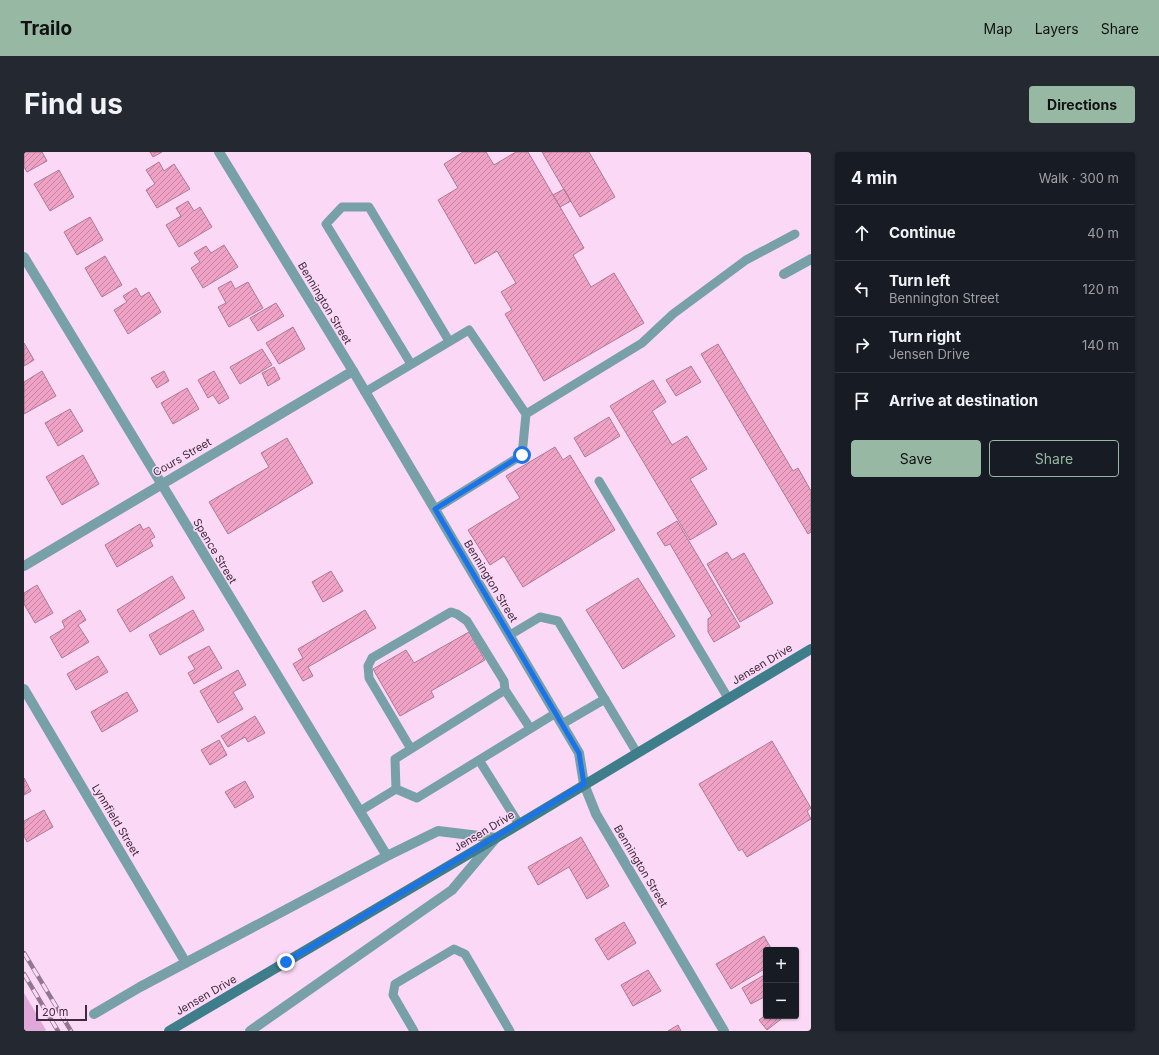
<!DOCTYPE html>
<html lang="en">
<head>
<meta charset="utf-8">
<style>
	body { margin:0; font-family:Inter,sans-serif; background:#242831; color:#f1f3f6 }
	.controls { position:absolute; right:12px; bottom:12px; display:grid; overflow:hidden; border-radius:4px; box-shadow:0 1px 3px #0004 }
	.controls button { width:36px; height:36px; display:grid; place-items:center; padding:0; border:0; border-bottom:1px solid #363941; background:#171b24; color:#f1f3f6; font:20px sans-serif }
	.scale { position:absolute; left:12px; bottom:10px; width:51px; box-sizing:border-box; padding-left:4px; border:2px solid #3d2c3b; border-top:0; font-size:11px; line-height:14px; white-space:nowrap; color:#3d2c3b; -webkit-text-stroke:3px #fcd8f7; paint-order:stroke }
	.stop { position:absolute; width:12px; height:12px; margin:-9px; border:3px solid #1a73e8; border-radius:50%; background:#fff }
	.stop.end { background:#1a73e8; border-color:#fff; box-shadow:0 1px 4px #0008 }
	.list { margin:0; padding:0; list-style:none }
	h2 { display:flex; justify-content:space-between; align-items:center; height:52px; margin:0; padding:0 16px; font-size:17px }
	h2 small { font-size:13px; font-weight:400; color:#9ea1a6 }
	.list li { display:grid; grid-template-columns:26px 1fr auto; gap:12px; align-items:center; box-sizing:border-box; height:56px; padding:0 16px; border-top:1px solid #363941 }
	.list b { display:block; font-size:15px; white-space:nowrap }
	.list p { margin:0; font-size:13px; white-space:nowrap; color:#9ea1a6 }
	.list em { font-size:13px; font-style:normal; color:#9ea1a6 }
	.actions { display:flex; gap:8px; padding:12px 16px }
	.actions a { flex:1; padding:9px 0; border:1px solid #97b8a3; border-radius:4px; text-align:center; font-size:14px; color:#97b8a3 }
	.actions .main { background:#97b8a3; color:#111 }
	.icon { flex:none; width:22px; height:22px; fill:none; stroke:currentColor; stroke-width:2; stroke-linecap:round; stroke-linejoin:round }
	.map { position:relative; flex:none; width:787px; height:879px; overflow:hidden; border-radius:4px }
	header { display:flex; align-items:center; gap:24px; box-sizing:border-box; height:56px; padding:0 20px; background:#97b8a3; color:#111 }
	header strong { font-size:19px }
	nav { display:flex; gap:22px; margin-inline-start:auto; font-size:14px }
	.intro { display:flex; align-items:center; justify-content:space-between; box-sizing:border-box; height:96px; padding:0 24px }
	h1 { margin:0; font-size:28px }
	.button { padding:10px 18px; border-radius:4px; background:#97b8a3; color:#111; font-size:14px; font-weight:700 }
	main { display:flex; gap:24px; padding:0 24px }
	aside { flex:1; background:#171b24; border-radius:4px; box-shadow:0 1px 3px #0004 }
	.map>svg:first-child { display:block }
	.green { fill:#e0a7d9 }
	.building { fill:url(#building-hatch); stroke:#ae7a92 }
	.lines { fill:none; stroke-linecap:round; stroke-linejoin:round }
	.service { stroke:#78a0a8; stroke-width:9 }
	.minor { stroke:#78a0a8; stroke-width:10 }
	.tertiary { stroke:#78a0a8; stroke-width:10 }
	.secondary { stroke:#3d7e8a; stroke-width:10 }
	.rail-casing { stroke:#92788f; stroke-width:4.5 }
	.rail { stroke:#fcd8f7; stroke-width:3; stroke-dasharray:9; stroke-linecap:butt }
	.route { stroke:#1a73e8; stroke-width:5 }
	.labels { text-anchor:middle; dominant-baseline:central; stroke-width:3; stroke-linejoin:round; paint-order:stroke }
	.street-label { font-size:11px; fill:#3d2c3b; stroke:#fcd8f7 }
</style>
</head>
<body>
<header>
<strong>Trailo</strong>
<nav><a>Map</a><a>Layers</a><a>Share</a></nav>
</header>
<div class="intro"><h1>Find us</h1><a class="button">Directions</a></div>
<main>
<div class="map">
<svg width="787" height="879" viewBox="0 0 787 879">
	<defs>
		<pattern id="building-hatch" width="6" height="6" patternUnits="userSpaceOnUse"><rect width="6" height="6" fill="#efa2c6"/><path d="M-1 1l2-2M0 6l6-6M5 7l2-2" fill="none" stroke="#c384a2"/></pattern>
	</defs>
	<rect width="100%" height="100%" fill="#fcd8f7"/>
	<path class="green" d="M0 841 22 878 21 879H0Z"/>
	<path class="building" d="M0 0H18L23 9 3 20 0 15Z
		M126 0H138L129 5Z
		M439 0H462L470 13 492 0H504L560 96 549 103 567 135 590 121 620 171 520 229 481 162 488 158 477 140 492 131 473 99 451 112 414 48 434 36 420 12Z
		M518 0H565L591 45 556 65Z
		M135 10 140 19 150 12 166 37 133 56 122 38 131 32 122 18Z
		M35 18 50 45 26 59 10 32Z
		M540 37 547 49 536 55 529 43Z
		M164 49 170 59 176 55 188 75 155 95 142 73 157 64 152 56Z
		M66 65 79 88 53 103 40 80Z
		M200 93 214 115 179 136 167 116 176 110 170 101 182 94 187 101Z
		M81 104 98 133 78 145 61 116Z
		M207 129 211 137 224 130 239 156 205 175 194 155 202 151 194 136Z
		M112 136 117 145 125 140 137 160 104 182 90 158 103 150 99 144Z
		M252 151 260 164 234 179 226 166Z
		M269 175 281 197 255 212 242 191Z
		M0 191 10 208 0 214Z
		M694 192 769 319 774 316 787 339V380L784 382 677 202Z
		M238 197 248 213 216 232 206 215Z
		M667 214 677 230 652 244 642 228Z
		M250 215 256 227 244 234 238 221Z
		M18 219 32 244 0 262V230Z
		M140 219 145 229 133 236 127 226Z
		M190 219 205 246 195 252 189 243 184 246 174 228Z
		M629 228 642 250 628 259 648 293 663 284 683 317 666 327 693 372 666 388 586 254Z
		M163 236 175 257 149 272 137 251Z
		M46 257 59 279 34 294 21 271Z
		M585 265 596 284 561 305 550 286Z
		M263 286 289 331 204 382 185 350 245 315 237 301Z
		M531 295 539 308 546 303 591 378 499 435 480 404 466 413 444 378 496 346 482 324Z
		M59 303 75 332 38 353 22 325Z
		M653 369 716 475 690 490 684 480V467L688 464 646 392 641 394 633 381Z
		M116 372 119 378 125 375 131 385 126 388 129 394 93 415 81 393Z
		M703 400 708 408 720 401 749 451 716 470 683 412Z
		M307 419 319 439 299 450 288 430Z
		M148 424 161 446 106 480 93 458Z
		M614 426 651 484 599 517 562 458Z
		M13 433 29 461 11 471 0 452V441Z
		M56 458 62 468 54 473 65 490 38 506 26 485 41 476 38 469Z
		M169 458 180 478 136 503 125 483Z
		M341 458 352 476 284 515 289 524 279 529 269 512 279 506 274 497Z
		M445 480 461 508 407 539 410 545 376 564 349 517 382 498 390 511Z
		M185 494 198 516 170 532 164 521 171 517 164 505Z
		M74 504 84 520 52 538 43 522Z
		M214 518 222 533 209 540 219 557 194 571 176 539Z
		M103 540 114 559 78 580 67 560Z
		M231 564 241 581 224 590 221 585 204 595 197 584Z
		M195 588 203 603 186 613 177 598Z
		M748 589 787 656 783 659 787 667 723 705 718 697 715 699 675 632Z
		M0 626 7 639 0 643Z
		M221 629 230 645 211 656 201 640Z
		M20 658 29 675 3 690 0 684V669Z
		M557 685 585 734 563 747 545 715 514 733 504 715Z
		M600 770 612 791 584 808 571 787Z
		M740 784 748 798H742V816L707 837 692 812Z
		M624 818 637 839 609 854 597 833Z
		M742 822V844L727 852 718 836Z
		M742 863V864H761L743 878 735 868Z
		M654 873 657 879H644Z"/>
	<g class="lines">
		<path class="service" d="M387 212 302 72 318 55H345L425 189
			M341 240 445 178 502 262 498 303 411 357
			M502 262 618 191 649 162 722 108 771 82
			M575 329 704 546
			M486 483 516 465 534 469 613 601
			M538 572 581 547
			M387 597 345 526 344 514 348 506 427 460 433 462 443 469 480 529 481 538
			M455 608 495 672
			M372 637 371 607 481 538 506 576
			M336 659 372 637 393 646 532 561
			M390 879 369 843 371 832 430 797 441 802 486 879"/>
		<path class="minor" d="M0 105 363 704
			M760 122 787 107
			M0 414 329 219
			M0 537 162 811
			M70 862 116 835 363 704 414 679 472 686
			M226 879 428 738 471 687"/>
		<path class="tertiary" d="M195 0 329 219 555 601 560 632 572 662 700 879"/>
		<path class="secondary" d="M145 879 472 686 787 497"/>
		<defs>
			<path id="rail" d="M0 801 47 879
				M0 822 34 879"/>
		</defs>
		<use href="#rail" class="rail-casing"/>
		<use href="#rail" class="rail"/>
	</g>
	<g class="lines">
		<path class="route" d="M262 810 560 632 555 601 411 357 498 303"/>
	</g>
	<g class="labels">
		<g class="street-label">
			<text transform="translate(301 151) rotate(59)">Bennington Street</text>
			<text transform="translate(158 305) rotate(-30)">Cours Street</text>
			<text transform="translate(191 399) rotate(59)">Spence Street</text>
			<text transform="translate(467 429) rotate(59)">Bennington Street</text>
			<text transform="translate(738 512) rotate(-31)">Jensen Drive</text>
			<text transform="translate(92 668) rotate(59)">Lynnfield Street</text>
			<text transform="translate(460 679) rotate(-31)">Jensen Drive</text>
			<text transform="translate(617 714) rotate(59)">Bennington Street</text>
			<text transform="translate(182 843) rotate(-30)">Jensen Drive</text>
		</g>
	</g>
</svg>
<div class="controls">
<button>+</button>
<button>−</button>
</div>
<div class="scale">20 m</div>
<div class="stop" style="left:498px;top:303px"></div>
<div class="stop end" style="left:262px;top:810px"></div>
</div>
<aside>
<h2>4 min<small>Walk · 300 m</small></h2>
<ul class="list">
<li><svg class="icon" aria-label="ahead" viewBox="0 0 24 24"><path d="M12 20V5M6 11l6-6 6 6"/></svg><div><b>Continue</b></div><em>40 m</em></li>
<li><svg class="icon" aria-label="left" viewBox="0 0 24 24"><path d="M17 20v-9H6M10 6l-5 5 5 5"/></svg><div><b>Turn left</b><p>Bennington Street</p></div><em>120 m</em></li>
<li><svg class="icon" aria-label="right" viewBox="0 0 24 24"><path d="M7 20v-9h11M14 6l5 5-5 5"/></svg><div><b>Turn right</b><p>Jensen Drive</p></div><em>140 m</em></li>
<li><svg class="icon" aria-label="arrive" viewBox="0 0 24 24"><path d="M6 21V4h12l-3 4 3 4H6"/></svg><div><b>Arrive at destination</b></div></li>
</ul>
<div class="actions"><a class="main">Save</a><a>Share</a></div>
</aside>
</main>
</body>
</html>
